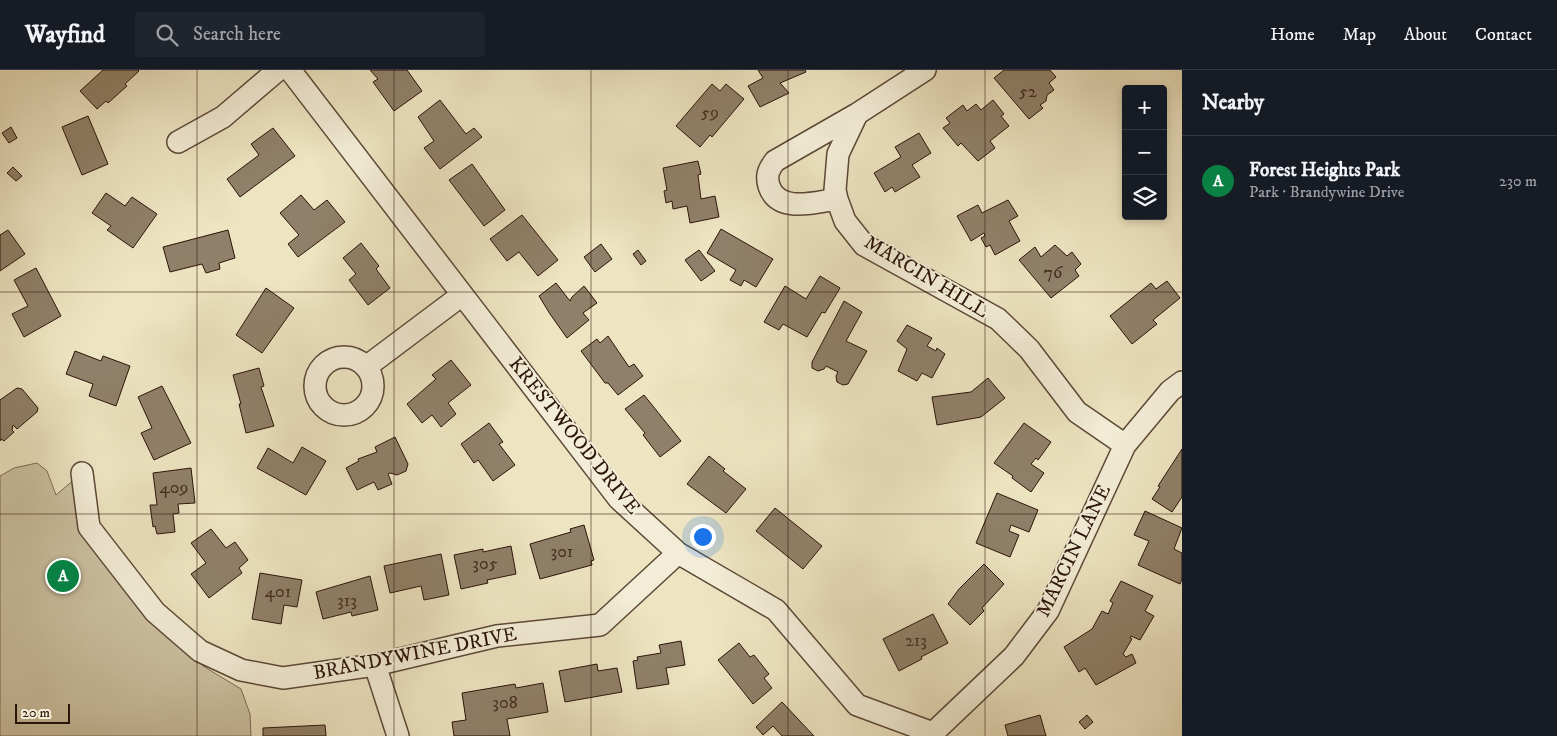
<!DOCTYPE html>
<html lang="en">
<head>
<meta charset="utf-8">
<style>
	body { margin:0; font-family:"IM FELL DW Pica",serif; background:#20242c; color:#f1f3f6 }
	.controls { position:absolute; right:15px; top:15px; display:grid; overflow:hidden; border-radius:5px; box-shadow:0 2px 8px #0003 }
	.controls button { width:45px; height:45px; display:grid; place-items:center; padding:0; border:0; border-bottom:1px solid #363941; background:#171b24; color:#f1f3f6; font:25px sans-serif }
	.scale { position:absolute; left:15px; bottom:12px; width:55px; box-sizing:border-box; padding-left:5px; border:2px solid #2b1409; border-top:0; font-size:14px; line-height:18px; white-space:nowrap; color:#2b1409; -webkit-text-stroke:4px #f3edd7; paint-order:stroke }
	.you { position:absolute; left:702px; top:466px; width:18px; height:18px; margin:-12px; border:4px solid #fff; border-radius:50%; background:#1a73e8; box-shadow:0 0 0 8px #1a73e833 }
	.badge { display:grid; place-items:center; width:32px; height:32px; border-radius:50%; background:#0b8043; color:#fff; font-size:16px; font-weight:700 }
	.pin { position:absolute; translate:-50% -50%; border:2px solid #fff; box-shadow:0 1px 5px #0006 }
	.list { margin:0; padding:0; list-style:none }
	h2 { display:flex; justify-content:space-between; align-items:center; height:65px; margin:0; padding:0 20px; font-size:21px }
	h2 small { font-size:16px; font-weight:400; color:#9ea1a6 }
	.list li { display:grid; grid-template-columns:32px 1fr auto; gap:15px; align-items:center; box-sizing:border-box; height:90px; padding:0 20px; border-top:1px solid #363941 }
	.list b { display:block; font-size:19px; white-space:nowrap }
	.list p { margin:0; font-size:16px; white-space:nowrap; color:#9ea1a6 }
	.list em { font-size:16px; font-style:normal; color:#9ea1a6 }
	.icon { flex:none; width:28px; height:28px; fill:none; stroke:currentColor; stroke-width:2; stroke-linecap:round; stroke-linejoin:round }
	.map { position:relative; flex:none; width:1182px; height:666px; overflow:hidden }
	header { display:flex; align-items:center; gap:30px; box-sizing:border-box; height:70px; padding:0 25px; background:#171b24; border-bottom:1px solid #363941 }
	header strong { font-size:24px }
	nav { display:flex; gap:28px; margin-inline-start:auto; font-size:18px }
	.search { width:350px; height:45px; background:#20242c; display:flex; align-items:center; gap:12px; box-sizing:border-box; padding:0 18px; border-radius:5px; color:#9ea1a6; font-size:19px }
	main { display:flex }
	aside { flex:1; background:#171b24 }
	.map>svg:first-child { display:block }
	.green { fill:#ccc1a2; stroke:#7c6a56 }
	.building { fill:#908069; stroke:#2b1409 }
	.lines { fill:none; stroke-linecap:round; stroke-linejoin:round }
	.minor-casing { stroke:#5c4837; stroke-width:24 }
	.minor { stroke:#f3edd7; stroke-width:21 }
	.grid { fill:none; stroke:#2b1409; stroke-width:1; stroke-opacity:0.55 }
	.labels { text-anchor:middle; dominant-baseline:central; stroke-width:4; stroke-linejoin:round; paint-order:stroke }
	.number-label { font-size:18px; fill:#442f21 }
	.street-label { font-size:20px; fill:#2b1409; stroke:#f3edd7 }
</style>
</head>
<body>
<header>
<strong>Wayfind</strong>
<div class="search"><svg class="icon" aria-label="search" viewBox="0 0 24 24"><circle cx="10" cy="10" r="6"/><path d="M15 15l6 6"/></svg>Search here</div>
<nav><a>Home</a><a>Map</a><a>About</a><a>Contact</a></nav>
</header>
<main>
<div class="map">
<svg width="1182" height="666" viewBox="0 0 1182 666">
	<rect width="100%" height="100%" fill="#ede4c1"/>
	<filter id="stains"><feTurbulence type="fractalNoise" baseFrequency=".004" numOctaves="4"/><feColorMatrix values="0 0 0 0 .2 0 0 0 0 .09 0 0 0 0 .02 0 0 0 .5 -.17"/></filter>
	<radialGradient id="worn" r=".72"><stop offset=".6" stop-color="#630" stop-opacity="0"/><stop offset="1" stop-color="#630" stop-opacity=".3"/></radialGradient>
	<path class="green" d="M37 393 47 401 56 425 82 403 90 457 200 581 203 596 241 619 250 644 251 666H0V406L14 398Z"/>
	<path class="building" d="M103 0H138L139 1 125 14 127 16 108 33 106 31 97 39 80 21Z
		M370 0H407L422 21 394 41 373 12 378 9Z
		M758 0H805L806 2 780 13 789 23 760 37 748 16 763 8Z
		M1004 0H1050L1056 7 1049 13 1054 20 1047 25 1046 31 1040 35 1043 38 1029 49 994 8Z
		M712 14 720 21 726 14 744 29 712 67 710 65 700 77 676 56Z
		M440 30 466 64 474 58 482 67 440 99 424 78 434 71 418 47Z
		M993 30 1004 44 1001 46 1009 56 990 71 995 78 978 91 961 73 958 76 943 58 950 53 946 48 963 35 967 41 976 34 981 40Z
		M88 46 108 94 82 105 62 57Z
		M11 57 17 68 9 73 2 63Z
		M273 58 295 86 240 127 227 109 259 85 251 74Z
		M919 63 931 83 912 95 920 107 895 122 892 117 885 122 874 103 901 87 895 77Z
		M698 91 701 104 698 105 701 129 715 126 719 147 690 153 687 136 673 139 672 131 666 133 664 121 667 120 663 98Z
		M472 94 505 140 484 156 449 110Z
		M13 97 22 106 16 111 7 103Z
		M106 123 125 136 132 127 157 144 133 178 107 160 111 156 92 143Z
		M301 125 314 140 327 130 345 152 298 187 288 174 299 165 280 143Z
		M1008 130 1018 146 1009 151 1020 171 995 185 990 175 986 177 981 168 985 166 984 163 971 171 957 146 978 135 982 143Z
		M522 145 558 190 538 206 519 182 507 191 490 169Z
		M721 159 773 189 756 217 744 210 741 216 730 210 736 200 707 183Z
		M8 160 25 184 0 201V165Z
		M228 160 235 188 219 193 220 199 206 203 202 194 170 202 163 177Z
		M361 173 379 196 376 199 390 218 368 235 349 210 356 204 343 188Z
		M601 174 612 189 595 202 584 187Z
		M1055 175 1067 186 1072 182 1081 194 1075 200 1079 206 1051 228 1019 190 1035 177 1041 187Z
		M638 180 646 191 641 195 633 184Z
		M699 180 715 201 701 211 685 190Z
		M36 198 61 246 24 267 12 244 28 236 14 210Z
		M820 206 840 218 825 243 822 242 807 267 783 254 779 260 764 252 785 216 806 229Z
		M1167 211 1180 228 1153 250 1157 254 1132 274 1110 246 1151 213 1156 219Z
		M556 213 570 231 572 227 584 216 597 233 583 243 589 250 567 268 550 244 539 226Z
		M266 218 294 238 262 283 236 265Z
		M844 231 862 242 846 271 867 281 848 314 843 315 837 312 836 306 838 302 826 296 824 299 818 301 812 298V292Z
		M907 255 932 268 927 276 936 281 937 278 945 284 932 308 922 303 917 311 898 301 907 279 897 271Z
		M608 266 629 297 634 294 643 306 618 325 608 313H605L581 281 597 269 600 273Z
		M75 281 101 291 103 286 130 296 116 336 89 326 93 314 66 304Z
		M451 290 471 315 448 333 456 344 441 357 432 345 422 353 407 334 436 309 432 305Z
		M259 298 264 316 261 317 274 356 246 363 239 334H241L233 305Z
		M988 308 1005 328 981 347 937 355 932 327 971 322Z
		M162 316 191 373 154 390 141 363 152 358 138 327Z
		M17 318 22 319 38 338 37 342 17 359 13 355 12 360 14 362 4 371 1 369 0 371V330Z
		M644 325 681 371 660 387 643 365 645 363 625 339Z
		M489 353 503 372 499 374 515 395 493 411 478 390 474 393 461 374Z
		M1024 353 1051 372 1038 390 1036 388 1031 394 1044 403 1031 422 1012 408 1013 406 994 393Z
		M395 367 408 394 406 401 397 405 390 403 388 404 392 414 378 420 374 412 357 420 346 398 359 391 358 389 377 382 375 377Z
		M302 377 326 391 306 425 257 398 268 378 293 393Z
		M1182 379V427L1172 442 1152 429 1160 417 1158 416Z
		M709 386 725 399 723 401 746 419 726 443 687 414Z
		M191 398 195 433 178 434 179 443 173 444 175 462 157 464 155 456 153 457 150 435H157L153 403Z
		M997 423 1038 440 1029 462 1011 455 1009 461 1019 465 1010 487 976 473Z
		M775 438 822 476 803 499 756 461Z
		M1145 441 1182 458 1174 479 1182 483V509L1180 514 1138 495 1149 471 1134 465Z
		M584 455 594 490 591 491 592 495 540 509 530 474 571 462 570 459Z
		M211 459 226 478 235 472 248 490 239 498 242 503 209 528 191 504 206 493 191 473Z
		M511 476 516 504 487 510 488 513 461 519 454 485 483 479V482Z
		M441 484 449 525 424 530 421 516 390 523 384 496Z
		M984 494 1004 514 982 538 984 541 970 555 948 534 959 519Z
		M260 503 302 510 297 537 284 535 281 554 252 549Z
		M370 506 378 540 352 546 351 542 323 549 316 522Z
		M1121 511 1153 526 1145 541 1154 546 1140 570 1131 566 1130 568 1132 569 1123 584 1126 587 1132 584 1136 593 1096 615 1085 598 1079 602 1064 577 1092 559 1102 541 1108 544 1113 533 1110 531Z
		M933 544 948 573 921 587 922 589 899 601 883 569Z
		M681 571 685 595 666 598 669 614 637 619 633 591 638 590 637 587 661 583 659 575Z
		M739 573 750 587 754 585 769 604 764 608 772 618 753 634 718 590Z
		M597 594 598 601 617 598 622 622 565 632 559 601Z
		M543 613 548 642 507 649 510 666H454L452 652 466 650 462 623 515 614 516 618Z
		M782 632 814 666H782L773 656 763 665 756 657Z
		M1040 645 1046 666H1008L1005 655Z
		M1087 645 1093 652 1085 659 1079 652Z
		M325 655 326 666H263V658Z"/>
	<g class="lines">
		<defs>
			<path id="minor" d="M290 0 619 429 678 483 776 540 857 635 933 663 935 666
				M925 0 857 44 838 84 835 120 837 129 845 151 864 175 998 249 1029 279 1077 342 1125 375
				M178 72 223 47 278 0
				M837 129C816 132 778 144 769 116 766 106 768 100 775 91L857 44
				M315 316a29 29 0 1 1 58 0a29 29 0 1 1-58 0Z
				M366 297 462 225
				M82 403 89 457 155 542 200 581 241 600 283 608 375 595 497 566 600 555 678 483
				M375 595 398 666
				M933 663 1014 586 1048 541 1125 375 1170 321 1182 312"/>
		</defs>
		<use href="#minor" class="minor-casing"/>
		<use href="#minor" class="minor"/>
	</g>
	<path class="grid" d="M197 0V666M394 0V666M591 0V666M788 0V666M985 0V666M0 222H1182M0 444H1182"/>
	<g class="labels">
		<g class="number-label">
			<text x="1028" y="22">52</text>
			<text x="710" y="43">59</text>
			<text x="1053" y="203">76</text>
			<text x="174" y="418">409</text>
			<text x="562" y="482">301</text>
			<text x="485" y="494">305</text>
			<text x="278" y="522">401</text>
			<text x="347" y="531">313</text>
			<text x="916" y="571">213</text>
			<text x="505" y="633">308</text>
		</g>
		<g class="street-label">
			<text transform="translate(926 207) rotate(31)">MARCIN HILL</text>
			<text transform="translate(574 366) rotate(51)">KRESTWOOD DRIVE</text>
			<text transform="translate(1074 481) rotate(-64)">MARCIN LANE</text>
			<text transform="translate(415 584) rotate(-11)">BRANDYWINE DRIVE</text>
		</g>
	</g>
	<rect width="100%" height="100%" filter="url(#stains)"/>
	<rect width="100%" height="100%" fill="url(#worn)"/>
</svg>
<div class="controls">
<button>+</button>
<button>−</button>
<button><svg class="icon" aria-label="layers" viewBox="0 0 24 24"><path d="M12 4l9 5-9 5-9-5zM3 14l9 5 9-5"/></svg></button>
</div>
<div class="scale">20 m</div>
<div class="you"></div>
<div class="pin badge" style="left:63px;top:506px">A</div>
</div>
<aside>
<h2>Nearby<small></small></h2>
<ul class="list">
<li><span class="badge">A</span><div><b>Forest Heights Park</b><p>Park · Brandywine Drive</p></div><em>230 m</em></li>
</ul>
</aside>
</main>
</body>
</html>
